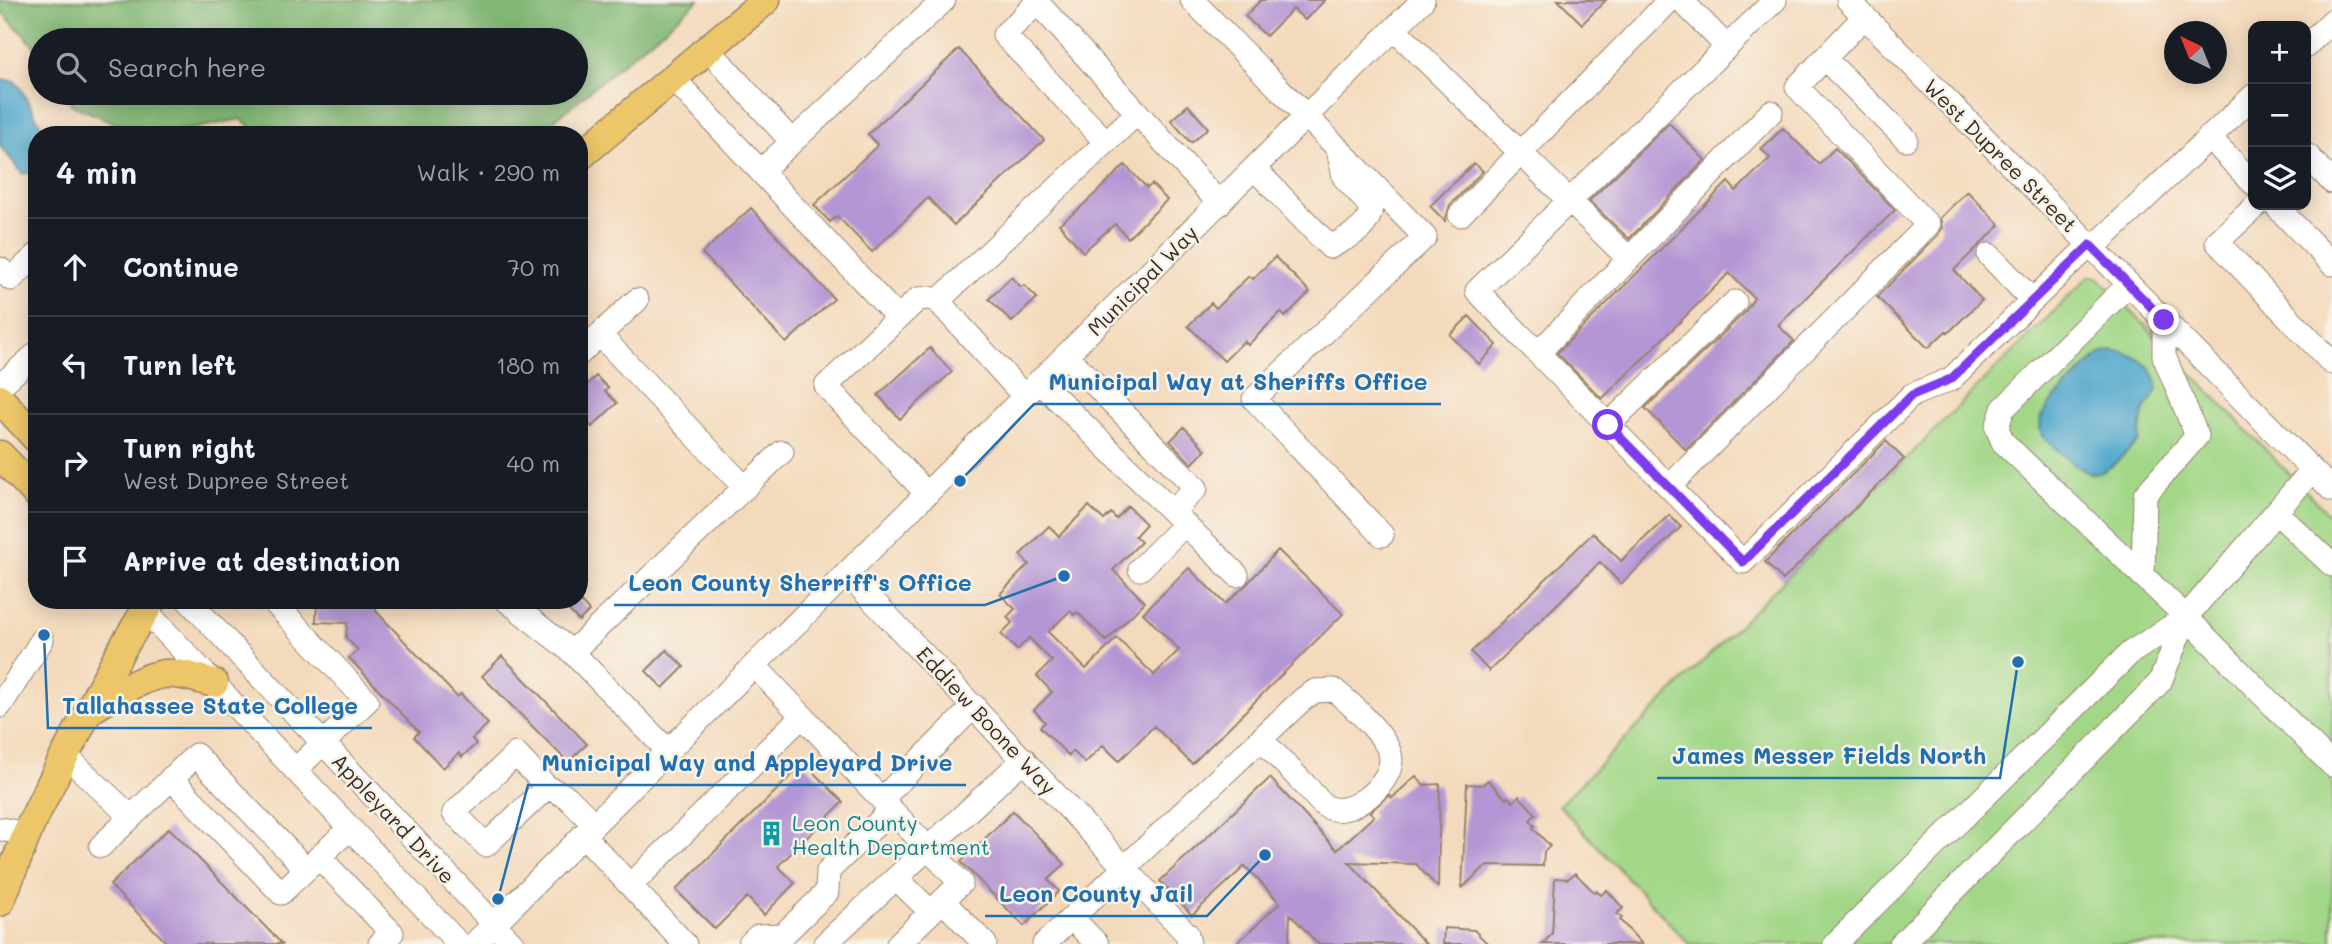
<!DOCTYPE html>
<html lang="en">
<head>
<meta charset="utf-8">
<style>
	body { margin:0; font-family:Mali,sans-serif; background:#20242c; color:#f1f3f6 }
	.controls { position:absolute; right:21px; top:21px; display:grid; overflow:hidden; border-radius:14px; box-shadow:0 4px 18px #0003 }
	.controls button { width:63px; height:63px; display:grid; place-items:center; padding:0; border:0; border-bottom:2px solid #363941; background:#171b24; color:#f1f3f6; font:35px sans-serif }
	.compass { position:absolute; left:2164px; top:21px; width:63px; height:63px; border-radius:50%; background:#171b24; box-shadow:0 4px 18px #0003; rotate:317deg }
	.stop { position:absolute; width:21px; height:21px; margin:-16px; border:5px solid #7c3aed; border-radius:50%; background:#fff }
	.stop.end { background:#7c3aed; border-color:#fff; box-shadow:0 2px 7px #0008 }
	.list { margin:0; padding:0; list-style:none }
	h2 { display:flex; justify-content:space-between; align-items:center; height:91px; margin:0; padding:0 28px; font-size:30px }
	h2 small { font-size:23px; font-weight:400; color:#9ea1a6 }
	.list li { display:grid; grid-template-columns:46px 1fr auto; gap:21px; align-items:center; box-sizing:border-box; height:98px; padding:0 28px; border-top:2px solid #363941 }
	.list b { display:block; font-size:26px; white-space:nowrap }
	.list p { margin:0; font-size:23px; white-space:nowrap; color:#9ea1a6 }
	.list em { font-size:23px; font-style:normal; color:#9ea1a6 }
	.icon { flex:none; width:38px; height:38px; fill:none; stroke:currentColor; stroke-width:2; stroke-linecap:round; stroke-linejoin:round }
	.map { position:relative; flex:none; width:2332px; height:944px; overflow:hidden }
	.search { position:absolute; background:#171b24; box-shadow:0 4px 18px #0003; left:28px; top:28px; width:560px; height:77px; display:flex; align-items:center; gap:18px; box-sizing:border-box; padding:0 24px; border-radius:38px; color:#9ea1a6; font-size:26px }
	.panel { position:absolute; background:#171b24; box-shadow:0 4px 18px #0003; left:28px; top:126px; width:560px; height:483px; border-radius:28px }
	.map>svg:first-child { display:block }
	.green { fill:#a2d787; stroke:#6e8052; stroke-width:2 }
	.forest { fill:#81b874; stroke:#5e7149; stroke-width:2 }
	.water { fill:#4fa7cc; stroke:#456875; stroke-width:2 }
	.building { fill:#b396d4 }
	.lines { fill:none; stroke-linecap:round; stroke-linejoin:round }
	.minor-casing { stroke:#98826d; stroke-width:25 }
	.major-casing { stroke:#98826d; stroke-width:31 }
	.minor { stroke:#fff; stroke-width:23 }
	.major { stroke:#ecc669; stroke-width:28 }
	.route { stroke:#7c3aed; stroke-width:9 }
	.labels { text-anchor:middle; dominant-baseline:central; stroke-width:5; stroke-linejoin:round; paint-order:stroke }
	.street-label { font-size:21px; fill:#3b2a1e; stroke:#f7f3e8 }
	.culture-label { font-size:21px; fill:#0d838f; stroke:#f7f3e8; text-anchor:start }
	.leader { fill:none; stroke:#1f6fb2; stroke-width:2.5 }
	.callout-dot { fill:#1f6fb2; stroke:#f7f3e8; stroke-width:2.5 }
	.callout-label { font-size:23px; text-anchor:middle; font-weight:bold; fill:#1f6fb2; stroke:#f7f3e8; stroke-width:5; stroke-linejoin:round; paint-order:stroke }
</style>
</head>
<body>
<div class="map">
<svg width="2332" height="944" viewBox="0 0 2332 944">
	<rect width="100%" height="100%" fill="#f7f3e8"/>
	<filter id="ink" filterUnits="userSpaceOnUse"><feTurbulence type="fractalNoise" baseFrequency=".0143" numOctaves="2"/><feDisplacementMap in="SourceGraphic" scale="14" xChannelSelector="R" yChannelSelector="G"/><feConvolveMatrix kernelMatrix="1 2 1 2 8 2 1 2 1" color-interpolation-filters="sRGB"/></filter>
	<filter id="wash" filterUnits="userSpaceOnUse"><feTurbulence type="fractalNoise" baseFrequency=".00686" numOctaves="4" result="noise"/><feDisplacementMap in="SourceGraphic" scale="28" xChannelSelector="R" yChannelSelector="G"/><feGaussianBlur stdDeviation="1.57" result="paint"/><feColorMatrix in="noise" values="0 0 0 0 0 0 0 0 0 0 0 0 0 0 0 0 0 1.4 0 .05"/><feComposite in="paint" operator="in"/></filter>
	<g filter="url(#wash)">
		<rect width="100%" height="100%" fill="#f4dabc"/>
		<path class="green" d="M2089 276 2098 277 2332 518V944H1689L1559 805Z"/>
		<path class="forest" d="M0 0H699L536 135H261L241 119 167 134 125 127 72 105 65 93H576V40H40V52L0 10Z"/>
		<path class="water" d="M5 80 14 81 20 87 46 135H37V172L23 174 0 146V81Z
			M2112 351H2122L2139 359 2150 368 2157 382V390L2143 413 2139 441 2112 466 2100 473H2088L2066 458 2042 436 2040 428 2041 416 2053 400 2100 354Z"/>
		<g id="blocks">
			<path class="building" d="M1261 0H1325L1305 20 1293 9 1266 36 1245 16Z
				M1558 0H1606L1582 24Z
				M959 49 1044 140 954 225 928 198 872 252 837 216 830 222 814 205 878 145 868 134Z
				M1188 105 1208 128 1191 143 1171 120Z
				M1669 123 1705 160 1629 239 1589 201Z
				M1783 128 1819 164 1835 148 1895 210 1778 325 1794 341 1686 450 1645 408 1745 312 1754 298 1729 273 1602 399 1557 353 1728 182 1736 191 1770 158 1761 149Z
				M1474 163 1483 171 1450 205 1445 221 1430 206Z
				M1125 165 1147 188 1152 184 1167 200 1128 238 1115 224 1083 252 1059 224 1078 210Z
				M1967 191 2000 225 1954 270 1982 300 1948 333 1946 331 1928 348 1877 297 1938 235 1942 228 1940 218Z
				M751 208 834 299 786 343 702 253Z
				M1275 257 1310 292 1285 317 1281 312 1248 345 1244 341 1224 361 1188 326 1211 303 1216 308 1249 276 1253 279Z
				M1011 277 1021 287 1024 285 1037 298 1012 322 989 299Z
				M1469 316 1497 345 1479 364 1450 335Z
				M930 348 952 372 900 419 878 395Z
				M596 376 608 388 605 391 617 403 592 427 579 413V392Z
				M1184 427 1206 450 1192 464 1170 441Z
				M1886 441 1904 459 1783 580 1765 562Z
				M1089 506 1104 520 1111 513 1116 519 1128 506 1146 524 1135 536 1141 542 1113 570 1145 602 1106 641 1077 612 1074 615 1070 611 1048 632 1086 669 1117 638 1154 675 1179 650 1143 613 1189 568 1225 604 1247 584 1278 550 1343 614 1192 764 1154 726 1119 761 1103 745 1085 763 1073 751 1069 756 1040 727 1045 722 1034 710 1052 692 1037 676 1052 661 1029 638 1017 650 1001 634 1012 623 1007 617 1015 609 1000 594 1029 564 1020 555 1049 526 1059 536Z
				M1669 515 1681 527 1621 584 1600 562 1489 671 1471 652 1593 533 1621 561Z
				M317 600H376V611L457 697 461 694 488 724 472 739 476 744 462 757 459 753 443 768 414 737 419 732 349 658 358 650 346 638 347 623 316 622Z
				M559 600H579L589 611 579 621Z
				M667 650 684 667 663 688 646 671Z
				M502 656 587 744 568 762 482 676Z
				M804 763 843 802 778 866 795 883 764 915 747 897 715 929 676 890Z
				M1416 776 1424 785 1440 784 1438 888 1416 864 1349 862 1426 944H1318L1290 914 1289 944H1236L1280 903 1245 866 1192 915 1160 881 1270 778 1337 850 1374 816 1370 812 1389 795 1392 798Z
				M1488 780 1506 799 1508 797 1513 802 1519 796 1536 814 1530 820 1535 826 1533 828 1550 846 1544 852 1543 866 1487 865 1462 888 1467 784 1482 785Z
				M1013 811 1065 864 1048 880 1059 891 1024 926 961 862Z
				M169 828 282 944H168L110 885Z
				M1575 873 1594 892 1596 891 1601 895 1607 890 1623 908 1617 914 1622 918 1620 920 1642 944H1542L1552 934 1555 878 1568 879Z
				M1444 928 1474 930 1488 944H1443Z"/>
		</g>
	</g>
	<g filter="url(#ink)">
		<use href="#blocks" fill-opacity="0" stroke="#98826d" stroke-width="2"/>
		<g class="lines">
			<defs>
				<path id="minor" d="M1035 0 1220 204
					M1192 0 1425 237 1254 399 1382 535
					M1681 0 1727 47
					M1775 0 1477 291 1743 562 1912 395 1951 379 2090 245
					M1848 0 2332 490
					M1037 3 1004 35 1106 142
					M1394 29 1629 259
					M2306 46 2332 21
					M708 49 792 142
					M1825 59 1906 139
					M673 78 898 318
					M2209 137 2253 183
					M2306 158 2308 156 2332 182
					M1254 168 1330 247C1348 237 1370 229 1371 207L1344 177 1339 154
					M761 171 944 0
					M2257 205 2217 242 2332 363
					M2275 205 2332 264
					M1460 215 1670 0
					M2093 248 2253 96
					M1989 255 2032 300
					M0 269 11 279 37 255
					M2129 284 2003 409 1997 428 2003 442 2186 617 2332 765
					M938 301 1137 113
					M600 335 745 488
					M1538 353 1771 112
					M579 354 637 300
					M1066 355 1196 488 1173 511
					M1039 381 1237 575
					M0 386 37 353
					M1608 425 1735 302
					M1669 487 1928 225 1797 87 1864 17
					M927 494 826 386 918 299 930 298 938 301 1024 396
					M2276 512 2332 565
					M1140 569 1185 524
					M847 573 1187 934 1189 944
					M2143 575 2145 495 2197 436 2164 356V320
					M188 600 513 944
					M272 600 367 701 295 770
					M506 600 572 652 668 751
					M145 610 459 944
					M572 652 782 452
					M754 665 961 883 898 944
					M0 706 42 640
					M65 755 131 817
					M171 778 281 893 350 828
					M547 787 486 845 454 813 516 754 547 787 567 797 594 824
					M882 799 974 706
					M0 829 27 834
					M583 835 685 944
					M101 846 196 755 306 869
					M319 857 392 933 380 944
					M896 878 931 912
					M631 885 802 716
					M943 901 985 944
					M1072 918 1097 944
					M474 944 1423 0
					M750 944 758 936 783 935 827 892 828 871 891 810
					M825 944 1024 759
					M1044 944 1303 699 1315 691 1334 690C1350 703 1391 739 1391 760 1391 784 1349 821 1325 806 1318 801 1312 792 1306 786 1291 770 1276 755 1261 739
					M1835 944 2130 653 2186 617 2312 470
					M1901 944 2160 682 2186 617"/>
				<path id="major" d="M579 157 766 0
					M0 399 37 439
					M0 455 37 494
					M89 710C112 698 138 678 164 674 181 672 198 679 214 683
					M0 902 30 826 65 755 120 652 152 600"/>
			</defs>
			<use href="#minor" class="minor-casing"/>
			<use href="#major" class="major-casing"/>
			<use href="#minor" class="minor"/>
			<use href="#major" class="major"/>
		</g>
	</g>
	<g class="lines" filter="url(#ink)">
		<path class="route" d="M1608 425 1743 562 1912 395 1951 379 2090 245 2164 320"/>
	</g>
	<defs>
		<symbol id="building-bare" viewBox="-9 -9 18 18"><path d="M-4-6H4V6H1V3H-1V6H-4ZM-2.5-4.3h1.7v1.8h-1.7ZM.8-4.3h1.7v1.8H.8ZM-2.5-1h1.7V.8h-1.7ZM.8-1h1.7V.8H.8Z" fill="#0f9aa8" stroke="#f7f3e8" stroke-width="2.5" paint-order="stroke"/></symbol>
	</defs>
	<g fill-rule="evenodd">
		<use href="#building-bare" x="754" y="816" width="35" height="35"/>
	</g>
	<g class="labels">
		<g class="street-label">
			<text transform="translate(2001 155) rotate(45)">West Dupree Street</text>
			<text transform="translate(1142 280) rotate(-45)">Municipal Way</text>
			<text transform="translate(987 720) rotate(47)">Eddiew Boone Way</text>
			<text transform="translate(394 818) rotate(47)">Appleyard Drive</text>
		</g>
		<g class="culture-label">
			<text x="792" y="822">Leon County<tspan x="792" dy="24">Health Department</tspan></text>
		</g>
	</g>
	<path class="leader" d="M960 481L1034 404H1441M1064 576L985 605H614M44 635L48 728H372M2018 662L2000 778H1657M498 899L528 785H966M1265 855L1207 916H985"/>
	<g class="callout-dot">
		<circle cx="960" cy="481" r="7"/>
		<circle cx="1064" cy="576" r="7"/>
		<circle cx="44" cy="635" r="7"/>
		<circle cx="2018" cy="662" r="7"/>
		<circle cx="498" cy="899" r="7"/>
		<circle cx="1265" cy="855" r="7"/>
	</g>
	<g class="callout-label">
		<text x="1238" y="390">Municipal Way at Sheriffs Office</text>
		<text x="800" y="591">Leon County Sherriff's Office</text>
		<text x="210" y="714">Tallahassee State College</text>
		<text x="1829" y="764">James Messer Fields North</text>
		<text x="747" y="771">Municipal Way and Appleyard Drive</text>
		<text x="1096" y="902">Leon County Jail</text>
	</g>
</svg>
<div class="controls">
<button>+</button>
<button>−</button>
<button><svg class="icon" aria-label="layers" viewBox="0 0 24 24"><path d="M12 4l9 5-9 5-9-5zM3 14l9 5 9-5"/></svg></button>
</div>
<svg class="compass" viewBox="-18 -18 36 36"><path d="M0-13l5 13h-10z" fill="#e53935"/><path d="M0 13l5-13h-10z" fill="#9ea1a6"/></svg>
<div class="stop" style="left:1608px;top:425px"></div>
<div class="stop end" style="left:2164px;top:320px"></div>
<div class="search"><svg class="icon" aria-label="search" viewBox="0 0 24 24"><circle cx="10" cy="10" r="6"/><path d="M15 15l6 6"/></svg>Search here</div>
<section class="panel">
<h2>4 min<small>Walk · 290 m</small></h2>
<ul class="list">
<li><svg class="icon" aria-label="ahead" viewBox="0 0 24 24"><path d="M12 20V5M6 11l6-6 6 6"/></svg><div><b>Continue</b></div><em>70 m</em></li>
<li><svg class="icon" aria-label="left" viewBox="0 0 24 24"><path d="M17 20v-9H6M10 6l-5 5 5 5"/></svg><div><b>Turn left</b></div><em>180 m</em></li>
<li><svg class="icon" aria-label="right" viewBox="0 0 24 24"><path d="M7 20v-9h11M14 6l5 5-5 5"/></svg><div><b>Turn right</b><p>West Dupree Street</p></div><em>40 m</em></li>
<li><svg class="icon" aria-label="arrive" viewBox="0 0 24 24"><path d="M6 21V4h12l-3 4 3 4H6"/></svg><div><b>Arrive at destination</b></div></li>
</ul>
</section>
</div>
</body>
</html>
